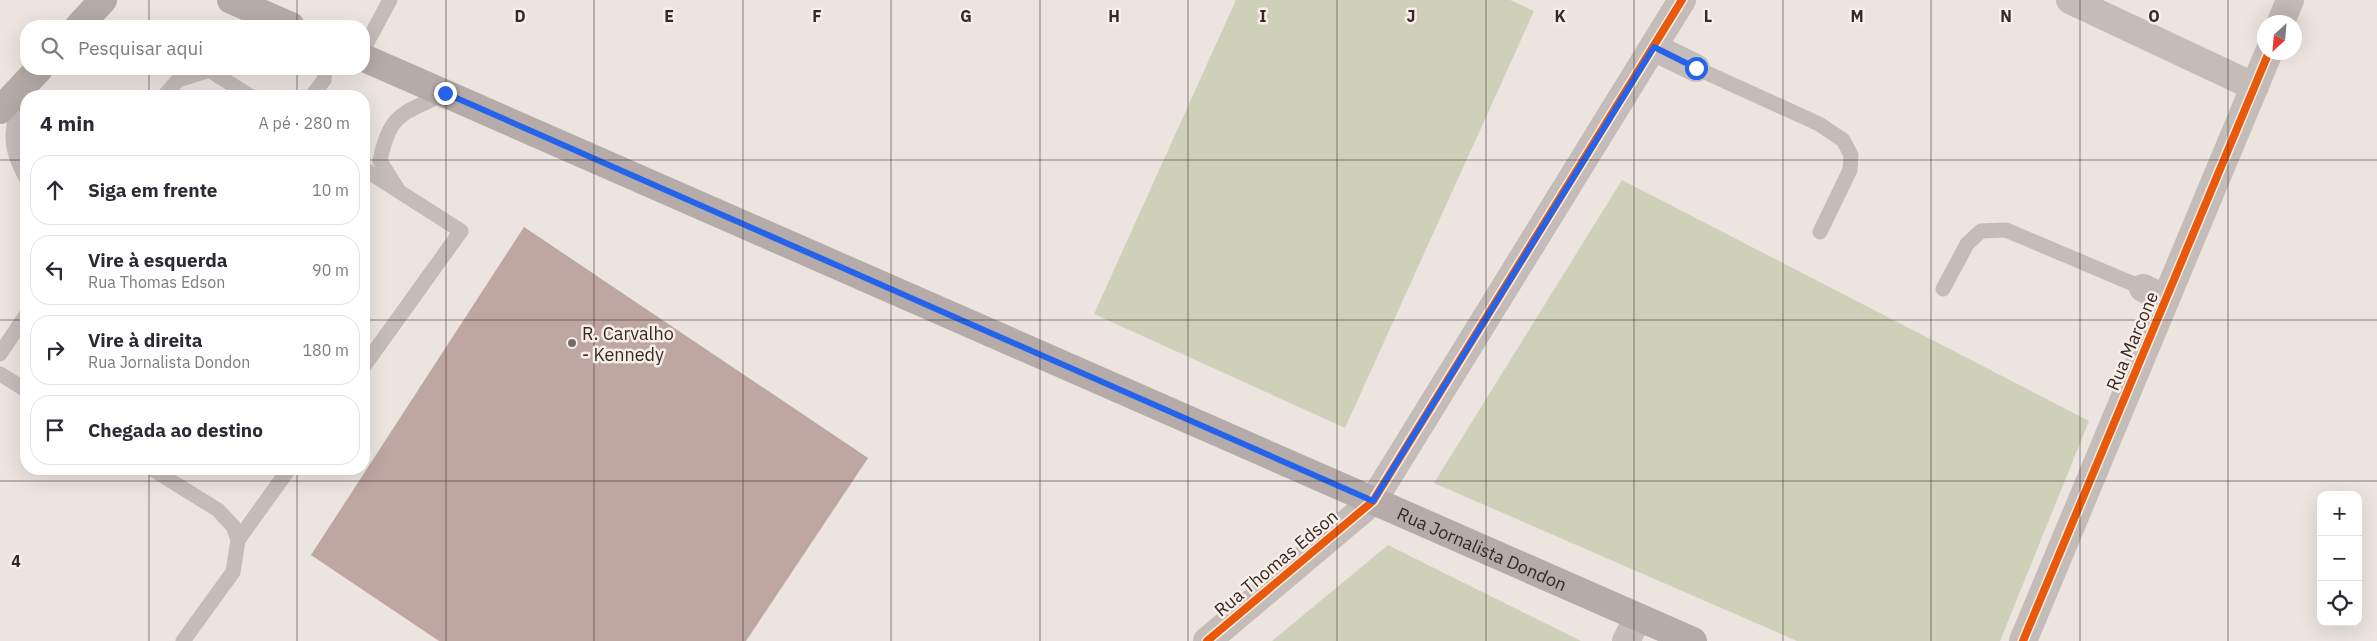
<!DOCTYPE html>
<html lang="pt">
<head>
<meta charset="utf-8">
<style>
	body { margin:0; font-family:"IBM Plex Sans",sans-serif; background:#f2f2f3; color:#2b2b33 }
	.controls { position:absolute; right:15px; bottom:15px; display:grid; overflow:hidden; border-radius:10px; box-shadow:0 5px 20px #0002 }
	.controls button { width:45px; height:45px; display:grid; place-items:center; padding:0; border:0; border-bottom:1px solid #e1e1e2; background:#fff; color:#2b2b33; font:25px sans-serif }
	.compass { position:absolute; left:2257px; top:15px; width:45px; height:45px; border-radius:50%; background:#fff; box-shadow:0 5px 20px #0002; rotate:206deg }
	.stop { position:absolute; width:15px; height:15px; margin:-11px; border:4px solid #2563eb; border-radius:50%; background:#fff }
	.stop.end { background:#2563eb; border-color:#fff; box-shadow:0 1px 5px #0008 }
	.list { margin:0; padding:0; list-style:none }
	h2 { display:flex; justify-content:space-between; align-items:center; height:65px; margin:0; padding:0 20px; font-size:21px }
	h2 small { font-size:16px; font-weight:400; color:#7c7c81 }
	.list li { display:grid; grid-template-columns:32px 1fr auto; gap:15px; align-items:center; box-sizing:border-box; height:70px; margin:0 10px 10px; padding:0 10px; border:1px solid #e1e1e2; border-radius:20px }
	.list b { display:block; font-size:19px; white-space:nowrap }
	.list p { margin:0; font-size:16px; white-space:nowrap; color:#7c7c81 }
	.list em { font-size:16px; font-style:normal; color:#7c7c81 }
	.icon { flex:none; width:28px; height:28px; fill:none; stroke:currentColor; stroke-width:2; stroke-linecap:round; stroke-linejoin:round }
	.map { position:relative; flex:none; width:2377px; height:641px; overflow:hidden }
	.search { position:absolute; background:#fff; box-shadow:0 5px 20px #0002; left:20px; top:20px; width:350px; height:55px; display:flex; align-items:center; gap:12px; box-sizing:border-box; padding:0 18px; border-radius:20px; color:#7c7c81; font-size:19px }
	.panel { position:absolute; background:#fff; box-shadow:0 5px 20px #0002; left:20px; top:90px; width:350px; height:385px; border-radius:20px }
	.map>svg:first-child { display:block }
	.green { fill:#cfd0ba }
	.building { fill:#bea6a1 }
	.lines { fill:none; stroke-linecap:round; stroke-linejoin:round }
	.service { stroke:#c4bcb9; stroke-width:15 }
	.minor { stroke:#c4bcb9; stroke-width:28 }
	.secondary { stroke:#b5aca9; stroke-width:28 }
	.primary { stroke:#b3aba8; stroke-width:28 }
	.cycleway-casing { stroke:#f8eee6; stroke-width:11 }
	.cycleway { stroke:#e8590c; stroke-width:8 }
	.route { stroke:#2563eb; stroke-width:6 }
	.grid { fill:none; stroke:#352927; stroke-width:1; stroke-opacity:0.55 }
	.poi-dot { fill:#756a67; stroke:#f8eee6; stroke-width:2 }
	.labels { text-anchor:middle; dominant-baseline:central; stroke-width:5; stroke-linejoin:round; paint-order:stroke }
	.poi-label { font-size:18px; fill:#352927; stroke:#f8eee6; text-anchor:start }
	.street-label { font-size:18px; fill:#352927; stroke:#f8eee6 }
	.grid-label { font-size:16px; text-anchor:middle; font-weight:bold; fill:#352927; stroke:#f8eee6; stroke-width:5; stroke-linejoin:round; paint-order:stroke }
</style>
</head>
<body>
<div class="map">
<svg width="2377" height="641" viewBox="0 0 2377 641">
	<rect width="100%" height="100%" fill="#ebe4df"/>
	<path class="green" d="M1236 0H1510L1534 11 1345 428 1094 314Z
		M1622 180 2089 421 2000 641H1797L1434 483Z
		M1388 545 1581 641H1272Z"/>
	<path class="building" d="M524 227 868 458 746 641H439L311 555Z"/>
	<g class="lines">
		<path class="service" d="M364 48 390 0
			M1696 68 1819 124 1843 140 1851 155 1850 170 1820 232
			M21 94C12 133 7 142 26 178
			M164 96 178 80 209 70 250 96
			M312 96 324 80 325 69
			M364 169 461 231 364 366
			M397 188 380 161C390 110 405 114 445 93
			M1943 289 1967 244 1981 231 2006 230 2143 288
			M0 354 26 315
			M0 374 26 390
			M152 469 218 510 233 526 238 540 233 572 183 641
			M238 540 289 469"/>
		<path class="minor" d="M2070 0 2255 87
			M2281 22 2290 0
			M1653 47 1696 68
			M2143 288 2166 299
			M1207 641 1373 501 1682 0
			M1626 641 1638 618
			M2023 641 2269 52"/>
		<g class="secondary">
			<path d="M231 0 291 26"/>
			<path id="s1" d="M364 58 1693 641"/>
		</g>
		<path class="primary" d="M79 26 103 0
			M0 110 39 69"/>
		<defs>
			<path id="cycleway" d="M1207 641 1373 501 1682 0
				M2023 641 2269 52"/>
		</defs>
		<use href="#cycleway" class="cycleway-casing"/>
		<use href="#cycleway" class="cycleway"/>
	</g>
	<g class="lines">
		<path class="route" d="M445 93 1373 501 1654 47 1696 68"/>
	</g>
	<path class="grid" d="M149 0V26M297 0V26M446 0V641M594 0V641M743 0V641M891 0V641M1040 0V641M1188 0V641M1337 0V641M1486 0V641M1634 0V641M1783 0V641M1931 0V641M2080 0V641M2228 0V641M149 69V96M297 69V96M0 160H26M364 160H2377M0 320H26M364 320H2377M149 469V641M297 469V641M0 481H2377"/>
	<circle class="poi-dot" cx="572" cy="343" r="5"/>
	<g class="labels">
		<g class="poi-label">
			<text x="582" y="333">R. Carvalho<tspan x="582" dy="21">- Kennedy</tspan></text>
		</g>
		<g class="street-label">
			<text transform="translate(2132 341) rotate(-67)">Rua Marcone</text>
			<text stroke="none"><textPath href="#s1" startOffset="1221">Rua Jornalista Dondon</textPath></text>
			<text transform="translate(1276 563) rotate(-40)">Rua Thomas Edson</text>
		</g>
	</g>
	<g class="grid-label">
		<text x="520" y="22">D</text>
		<text x="669" y="22">E</text>
		<text x="817" y="22">F</text>
		<text x="966" y="22">G</text>
		<text x="1114" y="22">H</text>
		<text x="1263" y="22">I</text>
		<text x="1411" y="22">J</text>
		<text x="1560" y="22">K</text>
		<text x="1708" y="22">L</text>
		<text x="1857" y="22">M</text>
		<text x="2006" y="22">N</text>
		<text x="2154" y="22">O</text>
		<text x="16" y="567">4</text>
	</g>
</svg>
<div class="controls">
<button>+</button>
<button>−</button>
<button><svg class="icon" aria-label="locate" viewBox="0 0 24 24"><circle cx="12" cy="12" r="6"/><path d="M12 2v4M12 18v4M2 12h4M18 12h4"/></svg></button>
</div>
<svg class="compass" viewBox="-18 -18 36 36"><path d="M0-13l5 13h-10z" fill="#e53935"/><path d="M0 13l5-13h-10z" fill="#7c7c81"/></svg>
<div class="stop" style="left:1696px;top:68px"></div>
<div class="stop end" style="left:445px;top:93px"></div>
<div class="search"><svg class="icon" aria-label="search" viewBox="0 0 24 24"><circle cx="10" cy="10" r="6"/><path d="M15 15l6 6"/></svg>Pesquisar aqui</div>
<section class="panel">
<h2>4 min<small>A pé · 280 m</small></h2>
<ul class="list">
<li><svg class="icon" aria-label="ahead" viewBox="0 0 24 24"><path d="M12 20V5M6 11l6-6 6 6"/></svg><div><b>Siga em frente</b></div><em>10 m</em></li>
<li><svg class="icon" aria-label="left" viewBox="0 0 24 24"><path d="M17 20v-9H6M10 6l-5 5 5 5"/></svg><div><b>Vire à esquerda</b><p>Rua Thomas Edson</p></div><em>90 m</em></li>
<li><svg class="icon" aria-label="right" viewBox="0 0 24 24"><path d="M7 20v-9h11M14 6l5 5-5 5"/></svg><div><b>Vire à direita</b><p>Rua Jornalista Dondon</p></div><em>180 m</em></li>
<li><svg class="icon" aria-label="arrive" viewBox="0 0 24 24"><path d="M6 21V4h12l-3 4 3 4H6"/></svg><div><b>Chegada ao destino</b></div></li>
</ul>
</section>
</div>
</body>
</html>
